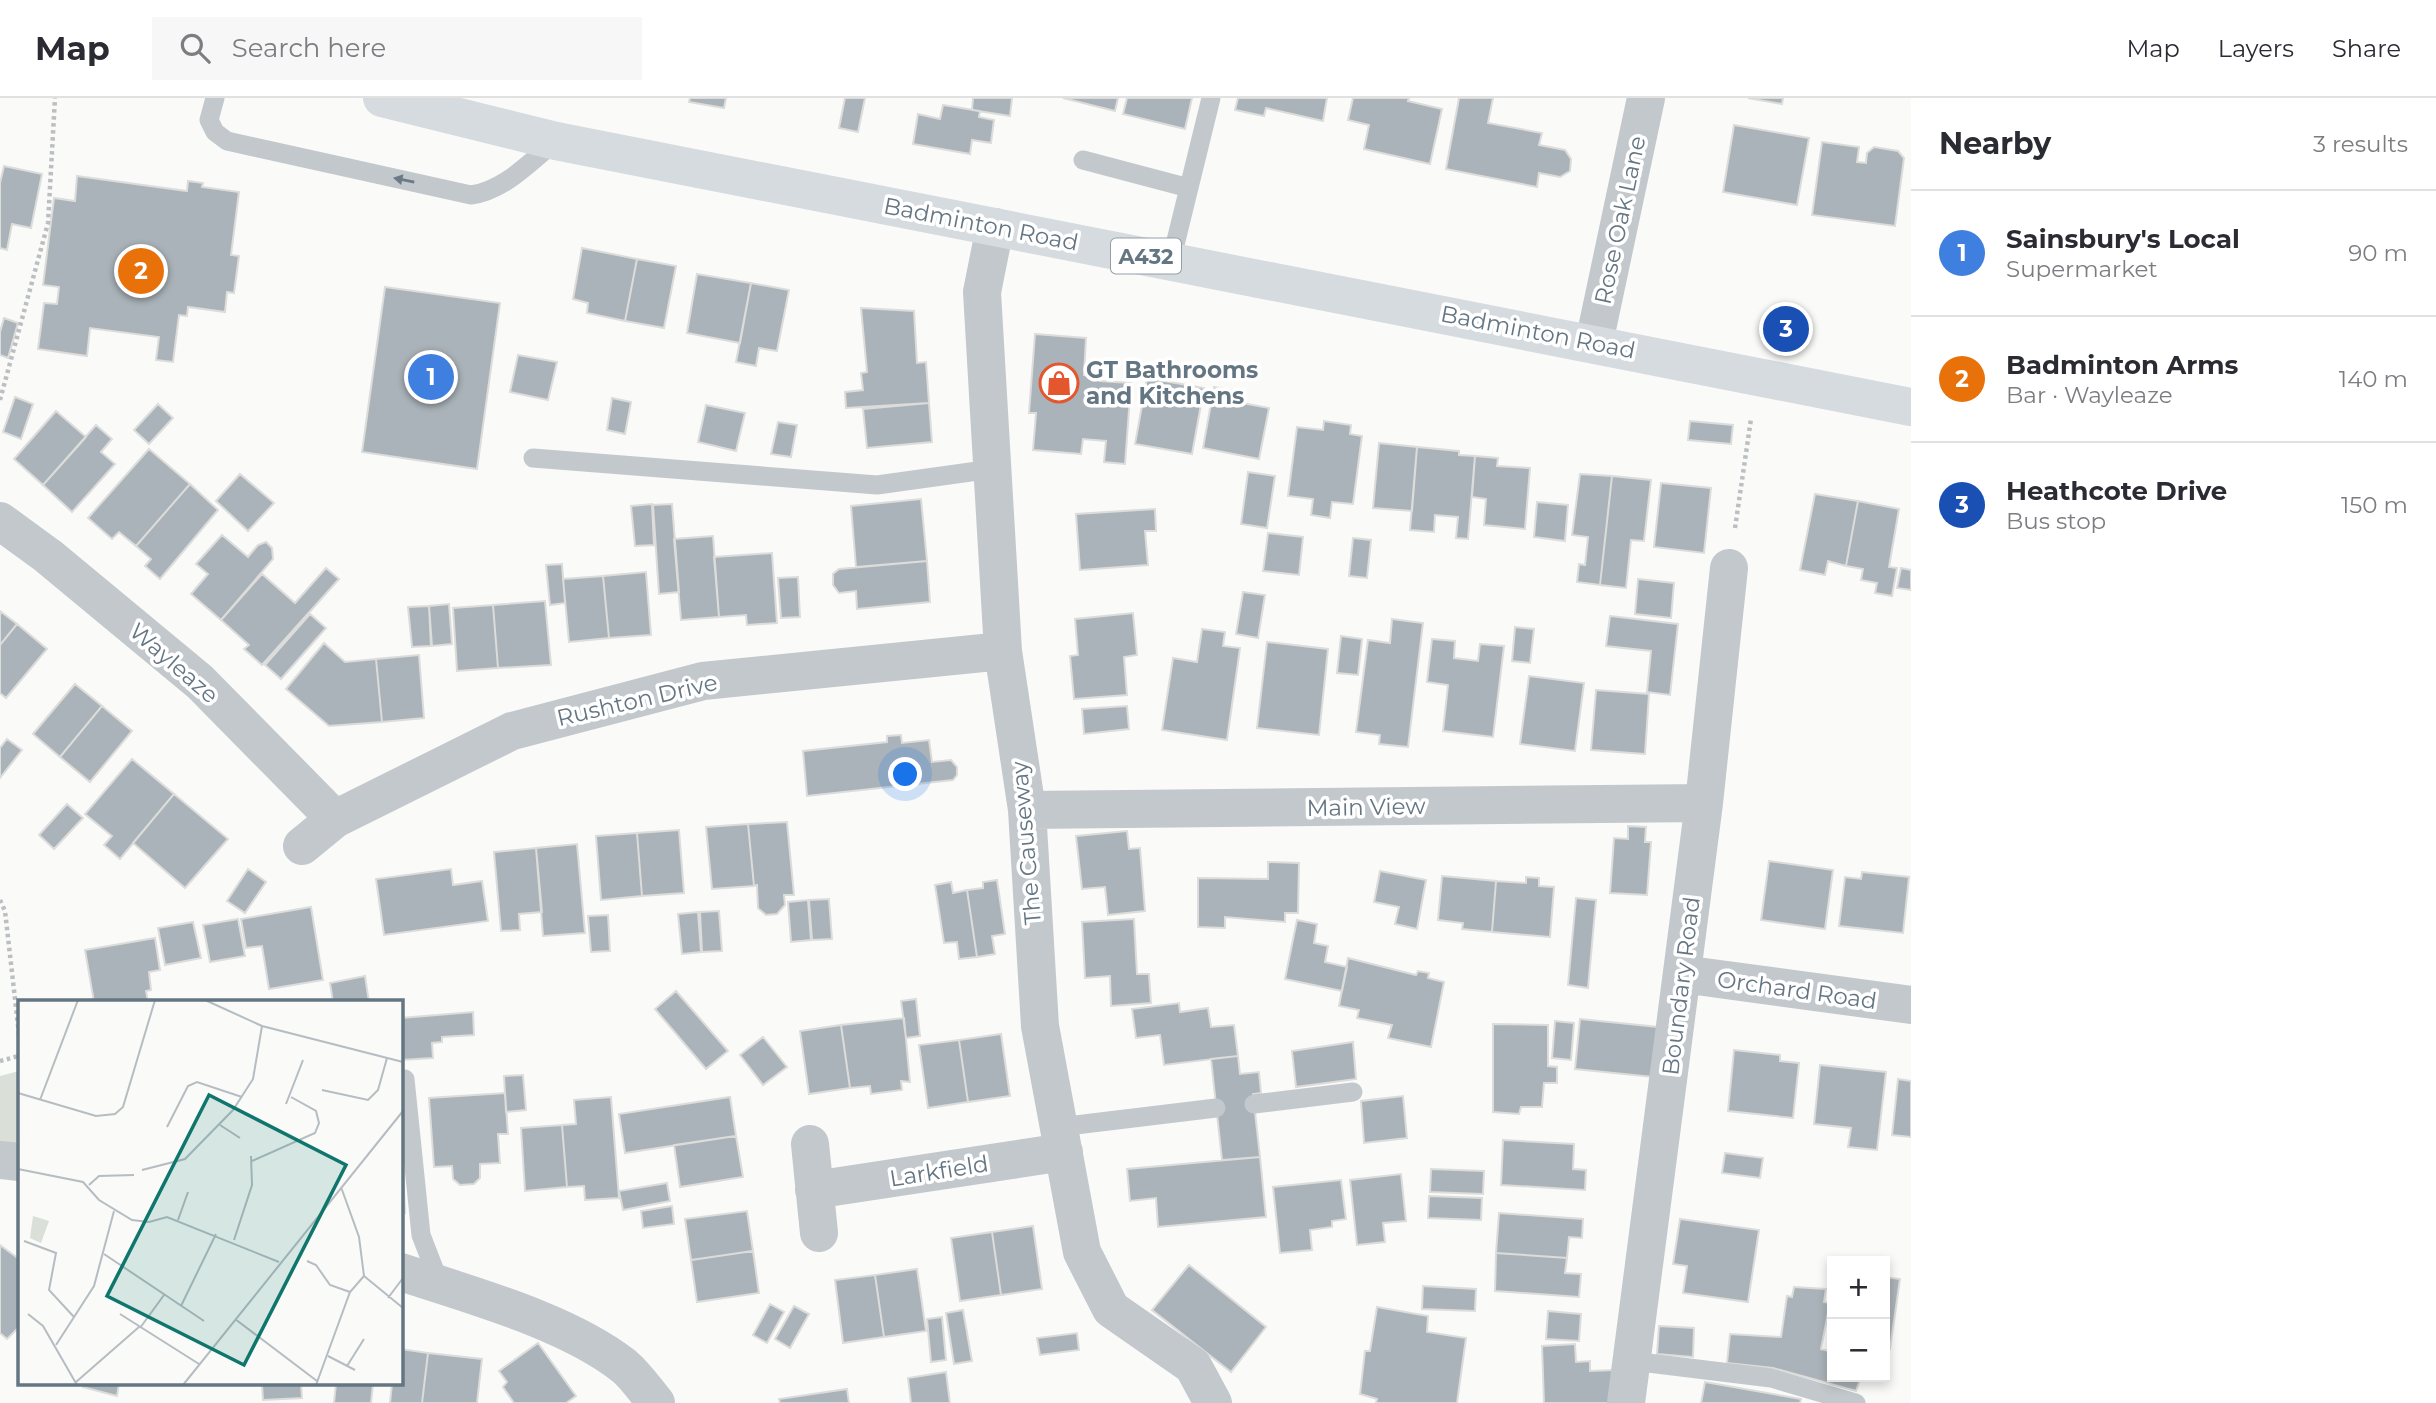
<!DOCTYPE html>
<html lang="en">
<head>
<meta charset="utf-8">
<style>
	body { margin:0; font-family:Montserrat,sans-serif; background:#f7f7f7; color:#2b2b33 }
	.controls { position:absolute; right:21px; bottom:21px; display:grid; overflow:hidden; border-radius:0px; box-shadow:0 4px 10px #0003 }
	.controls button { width:63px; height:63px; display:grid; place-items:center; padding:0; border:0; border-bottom:2px solid #e1e1e2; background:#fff; color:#2b2b33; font:35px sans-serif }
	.you { position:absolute; left:906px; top:677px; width:24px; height:24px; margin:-18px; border:5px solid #fff; border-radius:50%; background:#1a73e8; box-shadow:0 0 0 10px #1a73e833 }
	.badge { display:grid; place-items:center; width:46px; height:46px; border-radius:50%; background:#1a73e8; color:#fff; font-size:23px; font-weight:700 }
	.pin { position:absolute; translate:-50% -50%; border:4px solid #fff; box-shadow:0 2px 7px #0006 }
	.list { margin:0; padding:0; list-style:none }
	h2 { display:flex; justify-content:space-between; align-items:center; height:91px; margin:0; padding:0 28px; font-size:30px }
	h2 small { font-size:23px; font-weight:400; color:#7c7c81 }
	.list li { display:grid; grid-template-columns:46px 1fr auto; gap:21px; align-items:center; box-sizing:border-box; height:126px; padding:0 28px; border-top:2px solid #e1e1e2 }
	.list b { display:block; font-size:26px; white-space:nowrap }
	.list p { margin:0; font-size:23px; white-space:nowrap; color:#7c7c81 }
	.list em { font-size:23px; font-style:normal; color:#7c7c81 }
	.icon { flex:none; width:38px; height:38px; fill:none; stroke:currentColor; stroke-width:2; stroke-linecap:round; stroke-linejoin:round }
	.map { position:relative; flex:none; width:1911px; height:1305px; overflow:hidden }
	header { display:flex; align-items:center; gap:42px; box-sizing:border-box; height:98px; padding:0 35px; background:#fff; border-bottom:2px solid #e1e1e2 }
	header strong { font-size:33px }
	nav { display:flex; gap:38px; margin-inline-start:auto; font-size:24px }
	.search { width:490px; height:63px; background:#f7f7f7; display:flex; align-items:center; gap:18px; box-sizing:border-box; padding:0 24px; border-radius:0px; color:#7c7c81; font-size:26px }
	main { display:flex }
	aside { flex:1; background:#fff }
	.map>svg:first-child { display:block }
	.green { fill:#dadfd7 }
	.building { fill:#aab3b9; stroke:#dcdcda; stroke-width:2 }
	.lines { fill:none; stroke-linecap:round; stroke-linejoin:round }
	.path { stroke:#bbbfc2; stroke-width:4.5; stroke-dasharray:3.5 3.5; stroke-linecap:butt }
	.lane { stroke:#c3c8cc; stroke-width:19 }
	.street { stroke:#c3c8cc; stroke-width:38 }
	.primary { stroke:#d6dbdf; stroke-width:38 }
	.oneway { fill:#6a7a87 }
	.labels { text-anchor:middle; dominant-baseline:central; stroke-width:7; stroke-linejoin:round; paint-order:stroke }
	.shield { fill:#fff; stroke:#939fa8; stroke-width:2 }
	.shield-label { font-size:21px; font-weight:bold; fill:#657683 }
	.street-label { font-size:23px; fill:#657683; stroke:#fff }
	.poi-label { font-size:23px; font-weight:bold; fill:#657683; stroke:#fff; text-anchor:start }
	.inset-road { fill:none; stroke:#b5bdc2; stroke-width:2 }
	.view { fill:#0f766e; fill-opacity:0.15; stroke:#0f766e; stroke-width:3.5 }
	.inset-edge { fill:none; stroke:#657683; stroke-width:3.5 }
</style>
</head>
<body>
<header>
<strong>Map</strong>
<div class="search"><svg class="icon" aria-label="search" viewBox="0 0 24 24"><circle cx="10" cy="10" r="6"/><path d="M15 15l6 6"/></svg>Search here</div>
<nav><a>Map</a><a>Layers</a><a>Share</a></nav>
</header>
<main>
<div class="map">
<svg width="1911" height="1305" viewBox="0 0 1911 1305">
	<rect width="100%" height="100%" fill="#fafaf8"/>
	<path class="green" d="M19 973V1051L0 1047V978Z"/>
	<path class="building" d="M690 0H726L724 10 689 4Z
		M845 0H865L858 34 839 30Z
		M973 0H1012L1010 18 972 12Z
		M1063 0H1118L1115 13Z
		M1127 0H1192L1185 31 1123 16Z
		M1238 0H1327L1323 23 1266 10 1264 18 1235 12Z
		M1353 0H1409L1408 3 1442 11 1430 66 1364 51 1369 27 1348 22Z
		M1459 0H1493L1488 25 1542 35 1539 47 1565 52 1571 61 1570 73 1560 79 1539 75 1537 89 1446 71Z
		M1748 0H1783L1782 6Z
		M943 7 980 13 979 19 994 22 991 45 972 42 970 56 913 46 918 16 940 21Z
		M1734 27 1809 40 1797 107 1723 94Z
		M1822 44 1859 49 1857 64 1866 65 1867 55 1874 49 1898 53 1904 60 1895 128 1812 117Z
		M4 68 42 76 31 130 12 126 7 152 0 150V85Z
		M77 78 187 93 188 83 203 85 202 89 239 94 231 157 239 158 234 195 227 194 225 214 188 209 187 218 179 217 173 264 156 262 159 239 90 230 87 258 38 251 44 205 57 206 59 189 43 187 54 100 75 103Z
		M582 150 637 161 625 223 587 215 588 205 573 201Z
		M637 161 676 168 664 230 625 223Z
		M697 176 751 185 740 245 687 235Z
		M751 185 789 192 777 253 759 250 756 268 736 264Z
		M385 189 500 205 477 371 362 354Z
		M861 210 914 213 917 265 926 264 929 305 846 310 845 294 863 292 861 275 867 274Z
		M4 220 18 225 8 260 0 257V234Z
		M1035 236 1086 240 1084 277 1100 278V283L1131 285 1125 366 1104 364 1106 343 1083 341 1081 356 1033 352 1036 315H1029Z
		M518 257 557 264 548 302 510 294Z
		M1147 280 1204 290 1192 356 1135 346Z
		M1214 289 1244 295 1242 305 1269 310 1259 361 1203 350Z
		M15 299 33 306 21 341 3 334Z
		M612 300 631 304 625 336 607 332Z
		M929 305 932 344 867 350 863 311Z
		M158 306 173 320 149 346 134 332Z
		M706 307 745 315 736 353 698 344Z
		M56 313 86 339 43 387 14 361Z
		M1324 323 1351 327 1350 336 1362 338 1353 406 1332 404 1330 420 1311 417 1313 401 1288 398 1297 329 1323 332Z
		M1690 323 1733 327 1731 346 1688 342Z
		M778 324 797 327 791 359 771 356Z
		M96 327 112 341 101 354 115 366 72 414 43 387Z
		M1379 345 1417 349 1412 413 1373 410Z
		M1417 349 1459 353V357L1475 358 1468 441 1456 440 1458 419 1435 417 1434 434 1410 432Z
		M149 351 190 386 136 448 119 434 112 441 88 420Z
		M1475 358 1498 360 1497 368 1530 370 1525 431 1484 427 1486 401 1472 399Z
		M1248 374 1275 378 1267 430 1241 426Z
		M240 376 274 405 248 433 216 403Z
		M1580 376 1612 378 1600 487 1577 484 1579 466 1585 467 1588 439 1572 437Z
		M1612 378 1651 382 1644 443 1631 442 1626 490 1600 487Z
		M1661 385 1711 390 1704 455 1654 449Z
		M190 386 218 412 160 481 145 468 151 461 136 448Z
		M1815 396 1858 403 1846 468 1828 463 1825 477 1800 472Z
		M921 401 927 463 856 469 851 408Z
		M1858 403 1899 411 1889 469 1897 470 1892 498 1875 495 1877 485 1861 482 1863 471 1846 468Z
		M1537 404 1568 407 1565 443 1534 439Z
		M652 406 654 447 635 448 631 408Z
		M672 406 679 494 659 496 653 407Z
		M1155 411 1156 433H1145L1148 467 1080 472 1076 416Z
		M1268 435 1303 439 1299 477 1263 473Z
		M222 437 248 459 258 447 266 444 272 450 273 461 221 522 191 496 208 476 196 466Z
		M713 438 719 519 681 522 674 441Z
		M1353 440 1371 442 1367 480 1349 478Z
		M772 455 777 525 747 527 746 517 719 519 714 459Z
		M927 463 930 504 857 511 856 493 839 495 833 487V476L839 471Z
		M562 466 565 505 550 507 546 467Z
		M326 470 339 481 262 567 244 551 249 547 221 522 262 476 295 505Z
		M1901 470 1911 472V492L1897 490Z
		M646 474 651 537 609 540 603 478Z
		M603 478 609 540 569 544 563 481Z
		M798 479 800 519 781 520 778 480Z
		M1638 481 1674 485 1671 520 1635 516Z
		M1243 494 1265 497 1258 540 1236 536Z
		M545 503 551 567 498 570 493 507Z
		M449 506 452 546 432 548 429 508Z
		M493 507 498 570 457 573 453 510Z
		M429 508 431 548 412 549 408 509Z
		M0 513 17 526 0 547Z
		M1133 515 1137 557 1124 559 1127 597 1074 601 1070 558 1078 557 1075 521Z
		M310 516 326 530 281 581 265 567Z
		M1610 518 1678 526 1670 597 1647 594 1651 553 1606 548Z
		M1392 521 1423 525 1408 649 1379 646 1380 637 1356 634 1368 542 1390 545Z
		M17 526 47 551 6 600 0 595V547Z
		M1515 529 1534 531 1530 565 1512 563Z
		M1202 531 1225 534 1223 548 1240 550 1227 642 1162 632 1173 560 1197 564Z
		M1341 538 1362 541 1358 577 1337 575Z
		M1432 541 1455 543 1454 560 1478 563 1480 546 1504 548 1493 639 1443 633 1448 587 1427 584Z
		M1267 544 1328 551 1319 637 1257 630Z
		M324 545 345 564 376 561 382 624 329 628 286 591Z
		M419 557 424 620 382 624 376 561Z
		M1529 578 1584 585 1575 653 1520 646Z
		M75 586 102 608 60 659 33 636Z
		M1596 592 1649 596 1645 656 1591 652Z
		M102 608 132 633 90 684 60 659Z
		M1127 608 1129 631 1084 636 1082 611Z
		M901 637 902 645 929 642 932 664 951 662 957 669V677L953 682 807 698 803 653 887 644V638Z
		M7 641 22 652 0 680V650Z
		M132 661 174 696 120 761 104 747 112 738 85 716Z
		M174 696 228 741 185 790 133 745Z
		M67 706 83 720 54 751 39 737Z
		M787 724 794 797H784L785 807 777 816 766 817 758 810 757 787 754 788 748 726Z
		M748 726 754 788 712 791 706 729Z
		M1628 728 1646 729 1645 744H1651L1647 797 1610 795 1614 740 1628 741Z
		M679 732 684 795 642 798 637 735Z
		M1127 733 1129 751 1140 750 1145 813 1108 817 1105 789 1082 791 1076 738Z
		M637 735 642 798 601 802 596 738Z
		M577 746 585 835 543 838 536 750Z
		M536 750 542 814 519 816 520 832 501 833 494 754Z
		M1769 763 1833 772 1825 831 1761 822Z
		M1268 764 1299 765 1298 815H1285V824L1225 819V830L1198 829V780L1268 781Z
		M248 771 266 784 245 815 227 803Z
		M451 771 453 787 482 783 488 823 384 837 376 781Z
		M1380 773 1426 782 1417 831 1395 826 1399 809 1374 804Z
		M1862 774 1909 779 1903 835 1839 828 1845 779 1861 781Z
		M1442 778 1496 783 1492 834 1462 831 1463 825 1438 822Z
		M1526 779 1539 780V788L1554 789 1550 839 1492 834 1496 783 1526 785Z
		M997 782 1005 836 992 838 995 856 977 859 967 792 983 790V784Z
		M951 784 953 795 967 792 977 859 959 861 957 844 944 845 935 787Z
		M1576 800 1596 802 1588 890 1568 887Z
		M829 801 832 841 812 842 809 802Z
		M808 802 811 842 791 844 788 804Z
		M311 809 323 882 269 891 262 848 246 850 241 821Z
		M719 813 722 853 702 854 700 814Z
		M698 814 701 854 682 856 678 816Z
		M608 817 610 853 591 854 588 818Z
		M238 821 245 858 210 864 203 827Z
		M1134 821 1137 876H1149L1151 905 1111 908 1110 878 1085 880 1082 824Z
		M1297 822 1317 826 1314 845 1328 848 1325 864 1347 869 1342 893 1285 881Z
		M193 824 201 860 165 867 158 830Z
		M155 840 160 872 149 874 151 892 146 893 148 904H94L85 852Z
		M1348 860 1416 877 1418 873 1429 875 1428 880 1444 884 1431 949 1388 940 1392 927 1357 920 1359 912 1339 908Z
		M365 878 369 904H333L330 885Z
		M676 893 728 953 706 971 655 911Z
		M916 901 920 938 906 940 901 903Z
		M1179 905 1180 914 1208 910 1211 929 1234 927 1238 958 1164 967 1160 937 1136 940 1132 911Z
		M473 914 474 937 442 939V944L432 945 433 960 401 962V920Z
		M904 920 910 984 901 983 902 992 871 996 870 988 850 990 841 927Z
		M1580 921 1658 929 1653 979 1575 971Z
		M1555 923 1574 925 1571 962 1552 960Z
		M1493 926 1548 927V968L1557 969V985H1544L1542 1009H1521L1519 1016 1493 1014Z
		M841 927 850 990 809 996 800 933Z
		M1001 936 1010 998 968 1004 959 942Z
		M763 939 787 969 763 987 740 957Z
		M959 942 968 1004 928 1010 919 947Z
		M1353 944 1356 981 1296 989 1292 953Z
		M1734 952 1780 957V963L1799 965 1793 1020 1728 1013Z
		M1238 958 1240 976 1259 974 1261 995 1253 996 1260 1059 1222 1062 1211 961Z
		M1820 967 1886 974 1877 1052 1848 1049 1851 1030 1814 1026Z
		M523 977 526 1012 506 1014 504 978Z
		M1898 981 1911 983V1039L1892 1037Z
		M505 995 508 1036H498L500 1065 480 1066V1080L474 1086 460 1087 453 1081 452 1068 434 1069 429 1000Z
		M1403 998 1407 1040 1364 1045 1361 1003Z
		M611 999 619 1100 585 1102 584 1088 567 1089 562 1027 576 1026 574 1002Z
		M730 999 736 1038 625 1055 619 1016Z
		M562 1027 567 1089 525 1093 521 1030Z
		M736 1038 743 1079 680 1089 674 1047Z
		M1503 1042 1574 1046 1573 1071 1586 1072 1585 1092 1501 1087Z
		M1725 1055 1763 1060 1760 1080 1722 1075Z
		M1260 1059 1266 1119 1158 1129 1156 1100 1130 1103 1127 1071Z
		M1431 1071 1484 1073 1483 1096 1430 1094Z
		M401 1073H403L405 1115 401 1116Z
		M1401 1076 1406 1123 1383 1125 1385 1144 1357 1147 1350 1082Z
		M1341 1082 1346 1121 1332 1123V1129L1310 1132 1312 1152 1280 1155 1273 1089Z
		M667 1085 670 1103 623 1112 619 1093Z
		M1429 1098 1482 1100 1481 1122 1428 1120Z
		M672 1108 674 1126 643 1130 641 1113Z
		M747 1113 753 1153 691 1162 685 1121Z
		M1499 1115 1583 1121 1582 1140 1569 1139 1567 1160 1496 1155Z
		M1680 1121 1759 1132 1748 1204 1683 1195 1687 1168 1673 1166Z
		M1033 1128 1042 1191 1001 1197 992 1134Z
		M992 1134 1001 1197 960 1203 951 1140Z
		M0 1147 19 1161V1229L7 1241 0 1235Z
		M753 1153 759 1195 697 1204 691 1162Z
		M1496 1155 1567 1160 1565 1175 1581 1176 1579 1199 1495 1193Z
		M1189 1167 1266 1229 1231 1274 1152 1212Z
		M917 1171 926 1233 884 1239 875 1177Z
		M875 1177 884 1239 843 1245 835 1182Z
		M1885 1179 1900 1181 1890 1251 1885 1250Z
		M1423 1188 1476 1191 1475 1213 1422 1211Z
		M1794 1189 1826 1191 1824 1204 1830 1205 1821 1251 1832 1254V1279H1861L1856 1293 1773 1270 1727 1265 1730 1236 1781 1239 1787 1198 1792 1199Z
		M770 1206 784 1214 767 1245 753 1237Z
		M794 1208 809 1216 790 1250 775 1241Z
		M1377 1209 1428 1218 1427 1234 1466 1240 1457 1305H1376L1377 1301 1360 1296 1365 1253H1370Z
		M963 1212 972 1263 954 1266 946 1215Z
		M1548 1213 1581 1216 1579 1243 1546 1241Z
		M942 1219 946 1262 931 1264 927 1221Z
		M1659 1228 1694 1230 1693 1259 1657 1256Z
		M1077 1235 1079 1252 1040 1257 1037 1240Z
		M538 1245 576 1298 566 1305H514L503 1289 507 1284 499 1273Z
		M1575 1246 1576 1264 1590 1263V1273L1615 1272 1616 1305H1544L1542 1248Z
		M401 1251 428 1255 422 1305H390L392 1286H401Z
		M428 1255 482 1261 477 1305H422Z
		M946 1274 950 1305H911L908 1280Z
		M1705 1284 1801 1301 1800 1305H1701Z
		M84 1286H119L117 1298 83 1289Z
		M262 1286H301L302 1300 263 1302Z
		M336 1286H373L371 1305H334Z
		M847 1291 849 1305H780L779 1301Z"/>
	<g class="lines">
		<path class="path" d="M0 302 48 125 55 0
			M1735 430 1751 321
			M0 802 5 813 19 936
			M0 963 19 958"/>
		<path class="lane" d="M215 0 209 22 215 34 227 43 471 97C504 93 531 63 556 43
			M1083 62 1189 90
			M1171 163 1211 0
			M533 360 877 387 992 371
			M405 981 421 1137 440 1186
			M1254 1006 1353 994
			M1059 1029 1216 1010
			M1632 1263 1771 1280 1856 1305"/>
		<path class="street" d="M995 129 982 194 1003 553 1027 712 1040 928 1082 1154 1111 1211 1193 1268 1213 1305
			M1594 245 1646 0
			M0 423 48 458 200 584 335 721
			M1027 712 1704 705
			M302 748 335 721 512 633 703 583 1003 553
			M1682 876 1911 907
			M810 1046 819 1135
			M0 1062 19 1064
			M814 1092 1064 1054
			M401 1174C470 1197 567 1223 624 1268 636 1278 646 1293 656 1305
			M1626 1305 1704 705 1729 470"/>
		<path class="primary" d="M382 0 556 43 1911 309"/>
	</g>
	<defs><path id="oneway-solid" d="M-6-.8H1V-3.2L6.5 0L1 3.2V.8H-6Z" transform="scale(1.75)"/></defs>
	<use class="oneway" href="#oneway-solid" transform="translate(404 82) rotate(-168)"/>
	<defs>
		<symbol id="shop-ring" viewBox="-11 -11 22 22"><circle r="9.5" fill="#fff" stroke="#e4572e" stroke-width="1.5"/><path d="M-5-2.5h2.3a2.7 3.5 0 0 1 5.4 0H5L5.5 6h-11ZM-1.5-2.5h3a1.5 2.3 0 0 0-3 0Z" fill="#e4572e"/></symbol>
	</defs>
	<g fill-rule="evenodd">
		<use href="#shop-ring" x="1037" y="263" width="44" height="44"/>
	</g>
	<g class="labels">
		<rect class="shield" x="1111" y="140.5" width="70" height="35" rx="5"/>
		<g class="shield-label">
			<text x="1146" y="158">A432</text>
		</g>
		<g class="street-label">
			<text transform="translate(1620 122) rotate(-78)">Rose Oak Lane</text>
			<text transform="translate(981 126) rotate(11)">Badminton Road</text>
			<text transform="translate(1538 234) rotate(11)">Badminton Road</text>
			<text transform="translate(174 565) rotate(41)">Wayleaze</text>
			<text transform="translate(637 602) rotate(-13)">Rushton Drive</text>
			<text transform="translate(1366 709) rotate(-1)">Main View</text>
			<text transform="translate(1026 745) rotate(-95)">The Causeway</text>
			<text transform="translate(1681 888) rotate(-83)">Boundary Road</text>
			<text transform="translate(1797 892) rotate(8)">Orchard Road</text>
			<text transform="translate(939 1073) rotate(-9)">Larkfield</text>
		</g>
		<g class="poi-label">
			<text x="1086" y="272">GT Bathrooms<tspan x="1086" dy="26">and Kitchens</tspan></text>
		</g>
	</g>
	<g transform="translate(18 902)">
		<rect width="385" height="385" fill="#fafaf8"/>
		<path d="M15 216 31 221 23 243 12 238Z" fill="#dadfd7"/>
		<path class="inset-road" d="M187 0 244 26 385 62M304 90 350 100 360 90 369 58M0 93 78 116 97 114 105 107 137 0M22 100 60 0M268 104 285 60M202 125 222 138M149 127 170 86 179 82 224 97M234 161 297 133 301 123 298 111 273 97M0 169 65 182 81 200 114 220 131 222 149 217 261 262M124 170 167 159 215 110 235 79 244 26M71 185 81 176 116 175M323 187 341 237 346 276 385 308M160 220 170 192M216 240 234 185 233 156M6 241 38 253 31 290 56 317M86 254 186 321M289 261 298 265 312 285 332 292M370 298 385 278M163 306 198 234M10 314 25 326 59 385M102 314 181 364M217 319 299 381M122 328 146 295M38 345 76 286 96 211M310 356 337 370M329 366 346 339M58 382 121 327M165 385 385 111M298 385 332 292 346 276"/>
		<path class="view" d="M191 95 328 165 226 365 89 296Z"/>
		<rect width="385" height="385" class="inset-edge"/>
	</g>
</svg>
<div class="controls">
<button>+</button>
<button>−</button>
</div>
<div class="you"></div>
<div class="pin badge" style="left:431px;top:279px;background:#3f7fe0">1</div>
<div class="pin badge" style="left:141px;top:173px;background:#e8710a">2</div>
<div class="pin badge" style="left:1786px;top:231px;background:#1a4fb4">3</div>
</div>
<aside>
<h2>Nearby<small>3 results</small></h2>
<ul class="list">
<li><span class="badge" style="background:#3f7fe0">1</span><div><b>Sainsbury's Local</b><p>Supermarket</p></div><em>90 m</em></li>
<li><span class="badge" style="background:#e8710a">2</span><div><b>Badminton Arms</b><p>Bar · Wayleaze</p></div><em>140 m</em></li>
<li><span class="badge" style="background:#1a4fb4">3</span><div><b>Heathcote Drive</b><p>Bus stop</p></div><em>150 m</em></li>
</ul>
</aside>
</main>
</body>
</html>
